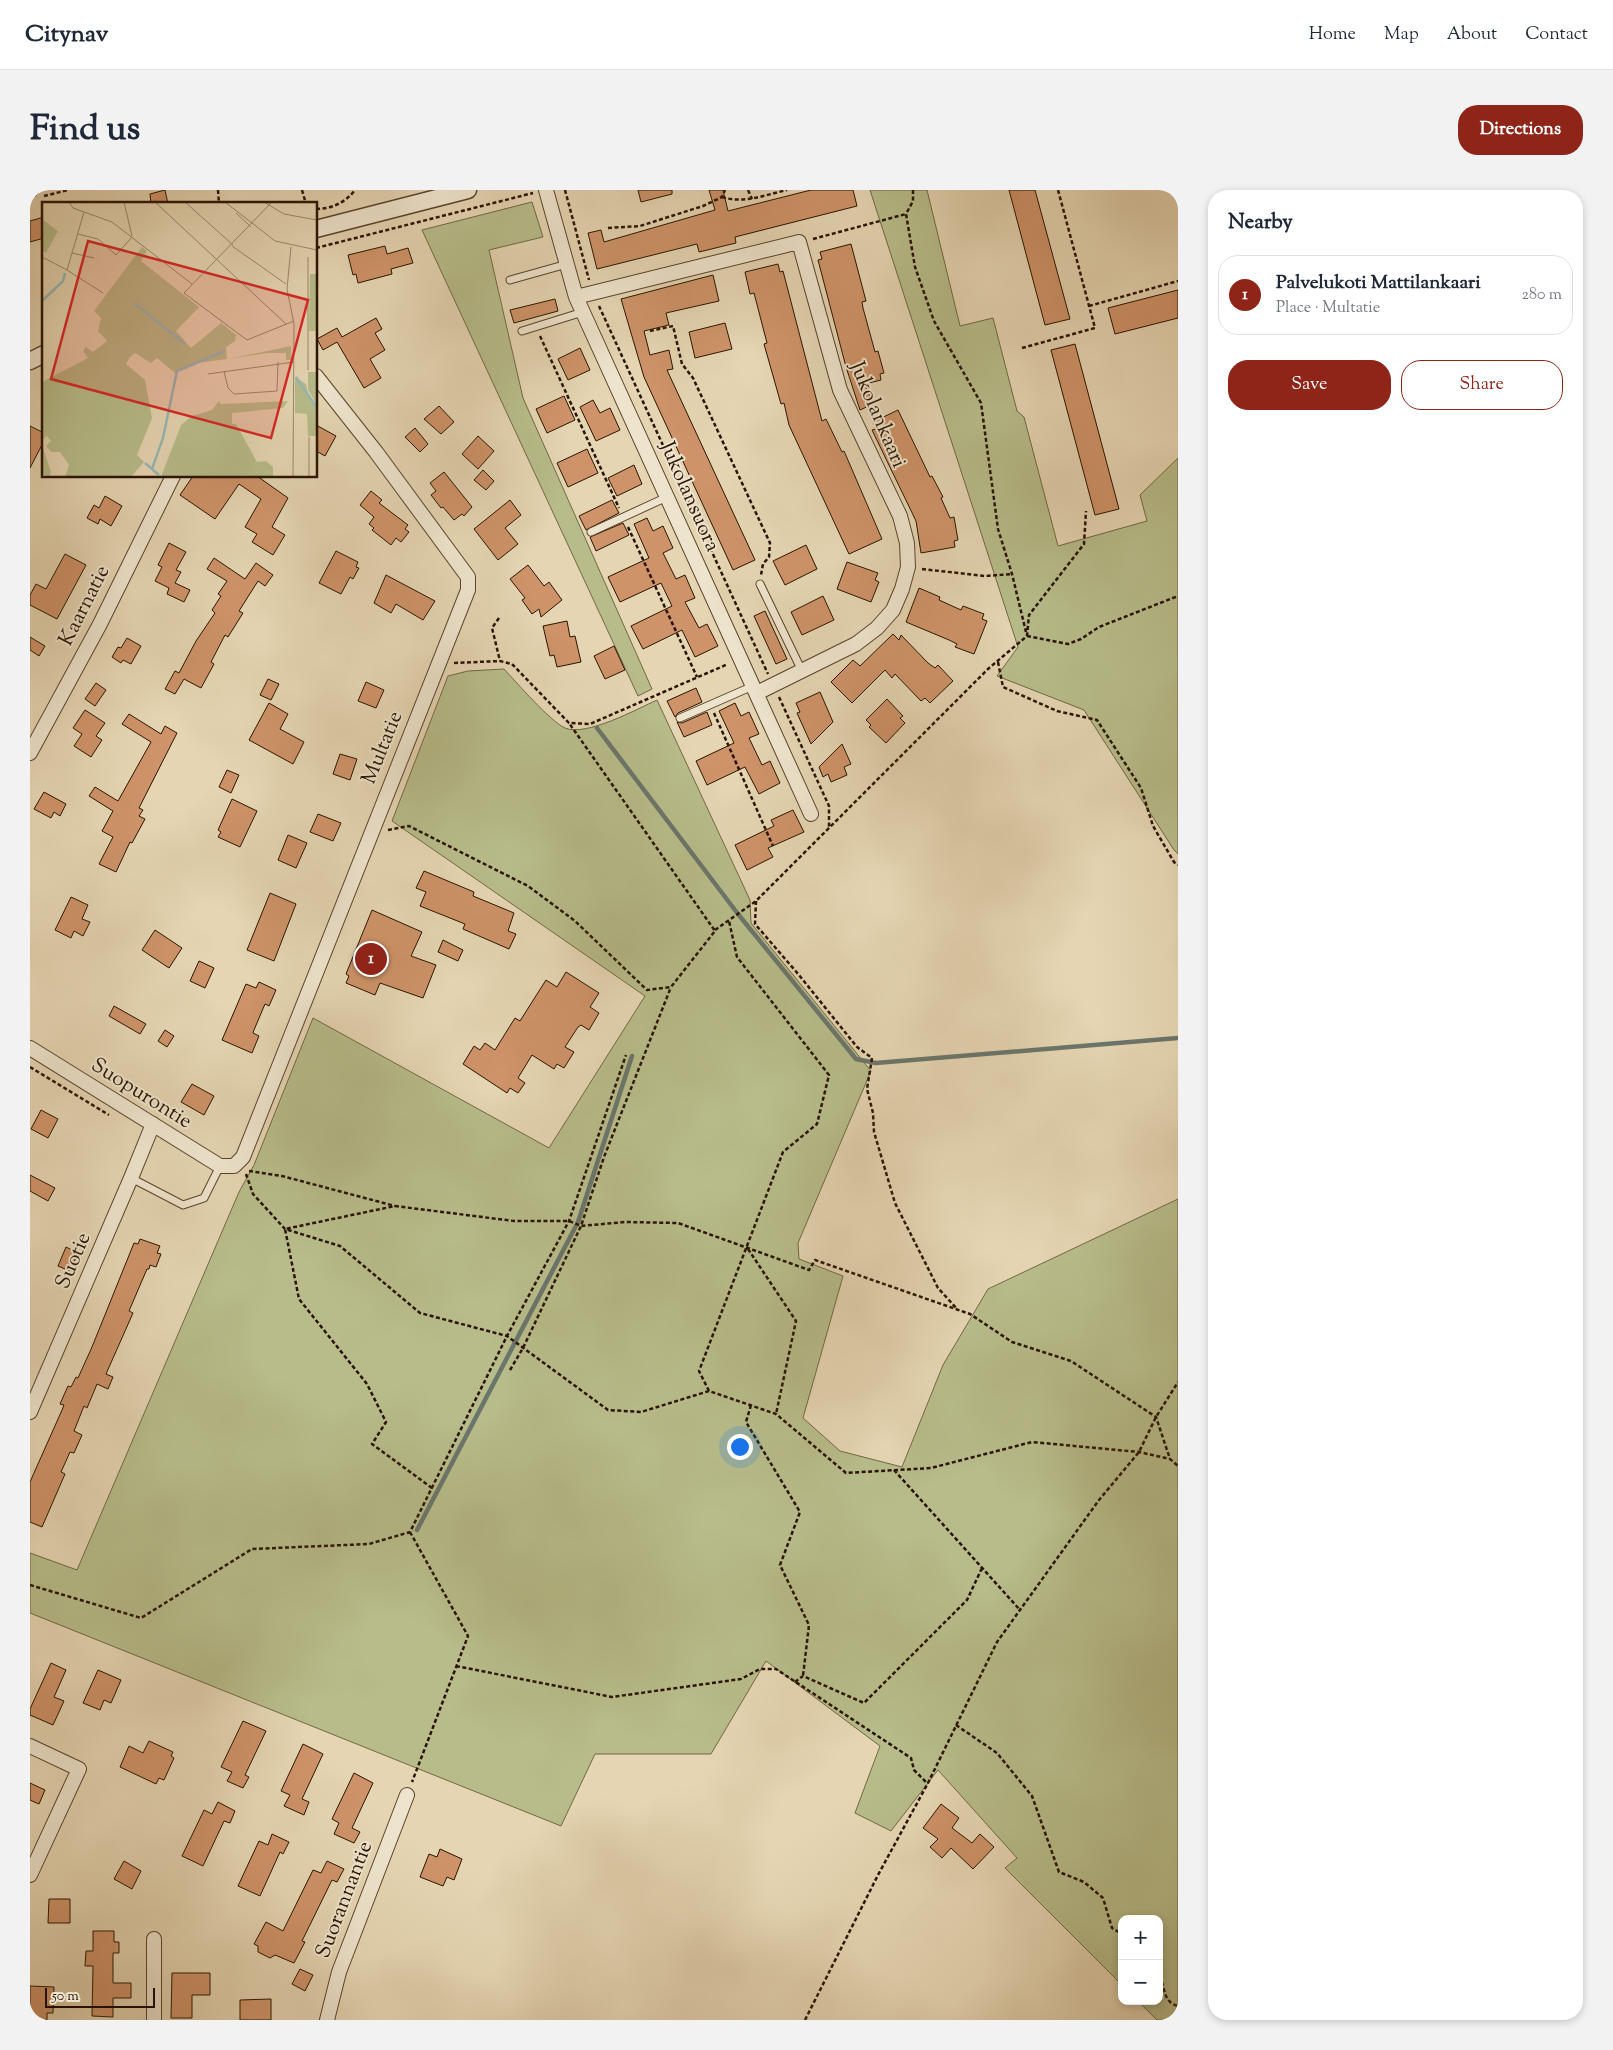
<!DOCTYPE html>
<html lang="en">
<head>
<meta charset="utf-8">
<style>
	body { margin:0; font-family:"Sorts Mill Goudy",serif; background:#f2f2f3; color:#1f2937 }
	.controls { position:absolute; right:15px; bottom:15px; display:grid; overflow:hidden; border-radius:10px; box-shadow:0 2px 8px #0003 }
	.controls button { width:45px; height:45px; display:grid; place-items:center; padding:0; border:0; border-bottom:1px solid #e0e1e3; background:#fff; color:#1f2937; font:25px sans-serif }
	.scale { position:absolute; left:15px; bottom:12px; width:110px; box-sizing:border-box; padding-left:5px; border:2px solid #2a1400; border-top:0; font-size:14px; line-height:18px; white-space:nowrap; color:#2a1400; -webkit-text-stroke:4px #eee4cd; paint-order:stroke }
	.you { position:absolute; left:709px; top:1256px; width:18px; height:18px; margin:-12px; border:4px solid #fff; border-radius:50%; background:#1a73e8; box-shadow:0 0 0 8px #1a73e833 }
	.badge { display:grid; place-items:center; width:32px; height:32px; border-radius:50%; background:#8f2418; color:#fff; font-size:16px; font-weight:700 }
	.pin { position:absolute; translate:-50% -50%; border:2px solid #fff; box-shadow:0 1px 5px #0006 }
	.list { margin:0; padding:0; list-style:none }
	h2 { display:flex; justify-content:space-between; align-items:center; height:65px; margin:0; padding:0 20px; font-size:21px }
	h2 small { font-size:16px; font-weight:400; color:#747a83 }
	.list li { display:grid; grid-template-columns:32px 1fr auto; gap:15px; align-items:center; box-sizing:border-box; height:80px; margin:0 10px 10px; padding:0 10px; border:1px solid #e0e1e3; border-radius:20px }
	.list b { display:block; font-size:19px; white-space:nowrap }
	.list p { margin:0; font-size:16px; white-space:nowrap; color:#747a83 }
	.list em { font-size:16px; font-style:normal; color:#747a83 }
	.actions { display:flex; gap:10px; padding:15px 20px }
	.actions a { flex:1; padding:11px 0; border:1px solid #8f2418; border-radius:20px; text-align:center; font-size:18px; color:#8f2418 }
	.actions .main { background:#8f2418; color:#fff }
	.map { position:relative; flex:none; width:1148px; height:1830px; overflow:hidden; border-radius:20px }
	header { display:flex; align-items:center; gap:30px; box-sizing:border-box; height:70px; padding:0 25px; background:#fff; border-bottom:1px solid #e0e1e3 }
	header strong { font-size:24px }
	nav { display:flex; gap:28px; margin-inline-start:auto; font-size:18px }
	.intro { display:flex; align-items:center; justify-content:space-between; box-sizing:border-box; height:120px; padding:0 30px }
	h1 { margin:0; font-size:35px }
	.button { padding:12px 22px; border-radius:20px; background:#8f2418; color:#fff; font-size:18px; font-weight:700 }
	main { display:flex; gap:30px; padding:0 30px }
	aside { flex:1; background:#fff; border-radius:20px; box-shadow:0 2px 8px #0003 }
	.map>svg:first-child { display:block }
	.green { fill:#b7bc8a; stroke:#706845 }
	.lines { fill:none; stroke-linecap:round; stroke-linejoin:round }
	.stream { stroke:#6b766b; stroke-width:4.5 }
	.building { fill:#ce9368; stroke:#2a1400 }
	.service-casing { stroke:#59442c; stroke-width:9 }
	.minor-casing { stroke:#59442c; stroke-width:16 }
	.tertiary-casing { stroke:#59442c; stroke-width:19 }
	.path { stroke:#2a1400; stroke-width:2.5; stroke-dasharray:4 2.5; stroke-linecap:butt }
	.service { stroke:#eee4cd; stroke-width:7 }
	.minor { stroke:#eee4cd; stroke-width:14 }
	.tertiary { stroke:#eee4cd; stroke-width:16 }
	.labels { text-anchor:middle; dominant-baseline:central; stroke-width:4; stroke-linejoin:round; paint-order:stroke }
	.street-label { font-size:21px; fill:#2a1400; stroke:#eee4cd }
	.inset-river { fill:none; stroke:#97b8b3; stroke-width:2.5 }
	.inset-road { fill:none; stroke:#9a886b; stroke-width:1 }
	.view { fill:#d62828; fill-opacity:0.15; stroke:#d62828; stroke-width:2.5 }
	.inset-edge { fill:none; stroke:#2a1400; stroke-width:2.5 }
</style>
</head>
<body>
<header>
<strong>Citynav</strong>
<nav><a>Home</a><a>Map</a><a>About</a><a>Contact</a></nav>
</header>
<div class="intro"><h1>Find us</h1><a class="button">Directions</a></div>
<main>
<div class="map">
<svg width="1148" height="1830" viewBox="0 0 1148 1830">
	<rect width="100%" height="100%" fill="#e5d5b2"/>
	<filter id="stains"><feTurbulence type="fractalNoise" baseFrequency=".004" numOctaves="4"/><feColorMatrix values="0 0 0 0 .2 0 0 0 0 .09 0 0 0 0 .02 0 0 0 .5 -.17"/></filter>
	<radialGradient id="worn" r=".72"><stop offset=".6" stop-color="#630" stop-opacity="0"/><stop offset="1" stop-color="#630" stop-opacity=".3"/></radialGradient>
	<path class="green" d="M840 0H897L930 136 963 128 987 221 994 227 1028 356 1117 331 1110 305 1148 268V664L1144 660 1054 520 967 486 988 457Z
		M502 12 513 47 459 60 493 208 622 499 608 506 392 40Z
		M474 479C486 492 521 532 535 538 556 547 607 519 627 510L720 710 721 733 841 881 768 1053 769 1069 813 1086 773 1228 810 1261 872 1277 913 1175 958 1099 1148 1009V1830H1127L1108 1811H1129V1729H1092V1795L975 1678 987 1668 908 1580 861 1641 825 1623 850 1556 736 1471 681 1564H565L531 1636 0 1423V1363L47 1380 209 1002 224 975 283 828 519 958 615 806 362 631 418 486 438 481Z"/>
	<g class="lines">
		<path class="stream" d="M567 538 708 724 826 869 846 873 1148 848
			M387 1340 548 1032 602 866"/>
	</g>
	<path class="building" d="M135 0 138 14H121L120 4Z
		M608 0H642V4L611 12Z
		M679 0H693L698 21 781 0H823L827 16 705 47 706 53 669 62 667 54 567 79 558 43 571 40 574 52 685 20Z
		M979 0H1005L1040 129 1015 135Z
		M14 27V48L0 52V31Z
		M821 54 836 111 832 112 833 118 845 162 848 161 854 183 850 184 851 190 835 194 843 214 830 220 816 177 788 70 792 69 790 62Z
		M355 56 357 64 378 58 383 73 361 79 362 84 328 93 326 84 323 85 318 65Z
		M748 74 750 82 753 81 792 231 796 229 812 262 814 261 852 349 819 364 759 235 754 213 751 214 734 154 737 153 724 103 720 104 715 82Z
		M683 85 689 111 636 123 639 135 614 141 620 165 639 160 643 179 637 180 725 370 703 380 614 187 591 109Z
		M1148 100V128L1085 144 1078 118Z
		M525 109 528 121 484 133 480 120Z
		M346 128 352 139 345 143 355 160 340 169 351 188 334 198 307 152 293 160 287 149 307 138 312 147Z
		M695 133 702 159 665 168 659 142Z
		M1045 154 1089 319 1065 325 1021 160Z
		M550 158 560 180 538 190 528 169Z
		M534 206 545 230 517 243 506 219Z
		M563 210 570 223 580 218 590 240 566 251 550 217Z
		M409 216 424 232 411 244 394 229Z
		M868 220 900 287 902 286 913 307 911 308 920 328 924 327 928 350 924 351 925 357 891 363 886 331 842 240 846 239 843 232Z
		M286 235 306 246 295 266 286 261Z
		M0 236 14 243V251L0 278Z
		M385 238 398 254 390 262 375 247Z
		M448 246 464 261 448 279 432 264Z
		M557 259 568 283 538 297 527 273Z
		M604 275 612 294 587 306 578 288Z
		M453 280 464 291 456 300 444 290Z
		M414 282 442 317 434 326 432 324 424 330 413 317 411 318 401 305 406 301 400 293Z
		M163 286H227L258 308 242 337 255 345 243 365 222 352 227 344 215 337 231 309 209 294 185 329 150 305Z
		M341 301 352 310 349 313 378 335 375 339 379 342 371 352 366 348 361 355 342 340 344 338 339 334 344 327 330 315Z
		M75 306 92 316 81 336 70 329 68 334 57 328 64 315 69 318Z
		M480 310 491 325 475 338 488 354 468 370 444 339Z
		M582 310 589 323 556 340 549 326Z
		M617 328 623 341 633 336 643 358 633 363 646 389 655 385 665 408 655 412 669 438 677 434 688 456 665 467 652 440 613 459 601 436 642 416 631 393 590 412 578 387 619 368 604 334Z
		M593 333 599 345 566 361 560 347Z
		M139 353 156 362 146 380 151 382 145 393 160 400 154 412 137 404 139 398 125 391 132 377 128 375Z
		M776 355 787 379 755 395 743 371Z
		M306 361 328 372 326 377 329 378 323 389 320 387 311 404 289 393Z
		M35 364 56 375 27 429 0 415V405L6 394 16 399Z
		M184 368 215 389 226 373 243 385 235 396 228 391 209 421 213 423 198 447 195 445 181 472 184 474 171 498 154 489 145 504 135 499 145 481 149 483 166 451 185 423 182 420 191 406 188 404 197 391 177 379Z
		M817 372 848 383 845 390 849 392 841 412 807 399Z
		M498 375 514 396 519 392 532 410 511 427 509 419 502 424 492 410 495 408 480 389Z
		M356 385 405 411 393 430 366 414 361 423 344 413Z
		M889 398 910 407 909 410 931 420 933 416 954 424 952 429 957 431 944 464 925 457 927 454 919 450 876 432Z
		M793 406 804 430 772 445 761 422Z
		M735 421 757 469 746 474 724 426Z
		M537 431 540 447 545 446 551 472 527 477 524 465 520 466 513 436Z
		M863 444 869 450 871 445 898 473 905 478 908 475 923 491 900 513 895 508 891 511 865 484 862 488 855 480 822 513 801 492 823 470 830 476Z
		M0 447 15 456 9 466 0 460Z
		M97 448 111 456 101 474 93 470 91 473 82 467 88 457 91 458Z
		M584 456 595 480 575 489 564 466Z
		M238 489 249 494 241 510 230 505Z
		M336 492 354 500 346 518 328 511Z
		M66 493 76 500 65 516 55 509Z
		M666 498 672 512 648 523 645 527 637 511Z
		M790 502 803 532 781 554 767 523 770 522 766 513Z
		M857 509 873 526 870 528 875 533 856 553 839 537 841 535 836 530Z
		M239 513 258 524 250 539 274 552 263 574 219 550Z
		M705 513 711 526 719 522 729 544 719 548 732 575 740 571 750 593 729 604 715 577 677 595 666 571 704 553 689 521Z
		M55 520 75 533 66 546 72 550 61 567 44 556 52 544 43 538Z
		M677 522 682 535 654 547 647 532 652 533Z
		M99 524 131 544 135 536 147 543 109 618 113 620 109 626 115 629 102 653 100 652 86 682 69 674 83 647 72 641 83 621 59 606 65 597 88 611 121 552 92 534Z
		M812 554 821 574 814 577 817 585 801 592 798 584 793 587 789 577Z
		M310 564 327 569 320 590 303 584Z
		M197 580 209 585 201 603 189 597Z
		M14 602 36 614 30 626 24 622 21 628 4 619Z
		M202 609 227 621 210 657 188 647 191 642 188 640Z
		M763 620 774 642 738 658 743 667 717 680 705 655 744 636 741 630Z
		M288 624 311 633 303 651 280 642Z
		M258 645 277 653 266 678 248 670Z
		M394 681 444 702 443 706 484 723 478 741 486 744 479 759 433 739 435 734 390 716 396 702 386 698Z
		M240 703 266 714 244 771 217 760Z
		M41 707 58 715 52 729 60 732 53 746 44 741 41 748 25 740Z
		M342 720 392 742 381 766 406 775 393 808 350 793 345 805 316 793 319 786 316 784Z
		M125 740 152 758 139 778 112 760Z
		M413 750 433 760 428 771 408 762Z
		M169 771 184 778 175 798 160 791Z
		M536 782 569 803 560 817 569 823 559 840 551 835 548 837 535 857 544 862 534 878 527 874 524 879 502 865 488 888 495 893 488 903 480 898 477 903 433 874 444 856 450 860 455 853 465 860 485 828 490 831 516 790 527 797Z
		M229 792 246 800 239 816 235 814 224 840 223 843 229 846 222 863 192 850 216 794 226 798Z
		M84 816 116 834 110 844 79 826Z
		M135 840 144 846 137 857 128 851Z
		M162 894 184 906 174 925 151 912Z
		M11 920 28 929 18 948 1 939Z
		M0 985 25 998 18 1011 0 1001Z
		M110 1049 130 1056 127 1063 131 1064 126 1077 120 1075 119 1079H117L99 1121 103 1123 76 1184 83 1187 78 1199 67 1194 57 1218 54 1216 44 1241 52 1245 44 1263 40 1262 31 1282 35 1284 12 1337 0 1332V1292L32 1220 34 1215 30 1214 38 1196 41 1197 46 1187 48 1188 62 1157 104 1053 108 1054Z
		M36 1057 48 1063 40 1081 28 1076Z
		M21 1473 36 1480 24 1507 34 1511 23 1535 0 1525V1519Z
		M68 1480 91 1490 81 1513 74 1510 70 1520 53 1513Z
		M213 1531 236 1541 215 1585 219 1587 213 1598 197 1591 202 1582 191 1577Z
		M119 1551 143 1562 141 1566 144 1568 134 1590 129 1588 126 1594 90 1577 99 1556 113 1563Z
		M273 1554 293 1564 272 1609 279 1612 274 1625 254 1616 260 1605 251 1601Z
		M324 1583 343 1593 322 1638 330 1642 324 1653 304 1644 309 1633 302 1629Z
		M0 1593 15 1600 9 1614 0 1610Z
		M188 1612 205 1621 200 1633 194 1631 173 1676 152 1666 174 1620 182 1624Z
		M911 1614 929 1628 922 1638 942 1653 950 1644 964 1657 943 1679 921 1658 912 1668 900 1657 908 1649 893 1638Z
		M242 1644 259 1652 253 1664 250 1662 230 1706 208 1696 229 1651 238 1655Z
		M410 1659 432 1669 424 1690 417 1687 413 1696 390 1687 399 1664 407 1667Z
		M94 1671 111 1681 102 1699 84 1689Z
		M297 1671 314 1679 307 1692 302 1690 272 1751 275 1752 264 1773 245 1765 240 1768 228 1762V1756L224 1754 236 1732 253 1741 283 1680 291 1683Z
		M19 1709H40V1733H18Z
		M63 1741H84V1752H89V1763H83V1793H101V1808H83V1827L62 1826 63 1776H55L56 1761H63Z
		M270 1779 283 1785 275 1801 262 1794Z
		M142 1783H180V1805H162V1828H141Z
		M0 1796 24 1797 23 1823H17V1830H0Z
		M241 1809V1830H210V1810Z"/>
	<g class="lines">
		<defs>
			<path id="service" d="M480 90 537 74
				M492 141 553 122
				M561 342 637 307
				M730 394 772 481
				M650 528 723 496
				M101 988 153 1015 174 1008 190 976"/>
			<path id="minor" d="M0 0H1
				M516 0 546 107 781 624
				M546 107 769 52 810 200 870 326 877 353 878 377 872 399 863 420 847 438 826 454 727 503
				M0 563 70 434 143 286
				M0 858 190 976H204L213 967 438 400V387L346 262 286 186
				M0 1222 101 988 123 934
				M0 1556 49 1579 0 1685
				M124 1830V1749
				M297 1830 309 1782 377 1605"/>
			<path id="tertiary" d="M286 39 438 0
				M0 171 14 164"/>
		</defs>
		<use href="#service" class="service-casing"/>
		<use href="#minor" class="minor-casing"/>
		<use href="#tertiary" class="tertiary-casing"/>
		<path class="path" d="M188 0 189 14
			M272 0 276 14
			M535 0 559 90
			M718 0 722 9
			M883 0V11L876 24 885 77 904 131 951 213 968 339 982 384 996 442
			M14 6 38 0
			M692 7C713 14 735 5 757 0
			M286 19C302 19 316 12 325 0
			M578 38 610 36 673 16 692 7 695 0
			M783 49 876 24
			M286 58 503 3
			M569 116 738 484
			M1059 116 1148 91
			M620 141 643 136 652 174 663 188 740 353 739 367 733 374 731 385
			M510 146 589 318
			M992 158 1065 138 1028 0
			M598 337 667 487
			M892 379 955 386 982 384
			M469 428 462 438 470 471
			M997 446 1038 454 1051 449 1069 437 1148 406
			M968 472 973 497 1027 521 1067 530 1111 598 1123 636 1144 672 1148 675
			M424 473 470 471 482 474 539 533 560 534 698 474
			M749 507 799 616V638
			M684 523 743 656
			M358 640 379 636 498 696 545 731 617 800 641 797 685 741 539 533
			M726 711 725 734 769 785 827 857 842 868 837 899 843 923 844 942 865 1013 908 1098 928 1120
			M685 740 726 711 958 479 997 446 999 425 1054 354 1056 321
			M0 877 79 925
			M219 981 252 986 365 1016
			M216 984 223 1004 255 1039 310 1056 390 1123 477 1146 578 1220 611 1222 679 1201 746 1224 816 1283 901 1278 1002 1252 1109 1262 1140 1269
			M718 1059 766 1131 746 1224
			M480 1180 493 1158 551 1036 574 967 641 797
			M679 1201 669 1181 753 962 787 934 799 885 707 767 699 731
			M721 1215 716 1232 770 1322 750 1375 779 1435 773 1486
			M864 1280 990 1420
			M402 1298 342 1254 356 1232 337 1194 269 1109 255 1039 365 1016 484 1031H539L551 1036 595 1032 648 1033 779 1080 785 1070 940 1124 982 1152 1041 1171 1126 1227 1140 1269 1148 1276
			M380 1342 438 1446 382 1592
			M0 1395 111 1428 222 1359 339 1354 380 1342 477 1146 539 1031 596 865
			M426 1476 582 1507 711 1489 730 1479H746L881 1568 884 1580 897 1593
			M765 1492 773 1486 834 1513 937 1410 952 1378
			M926 1535 967 1563 1002 1606 1029 1682 1054 1692 1073 1708 1082 1738 1092 1744
			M1129 1786C1136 1797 1132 1812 1148 1816
			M775 1830 848 1685 898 1593 967 1452 1069 1310 1109 1262 1126 1227 1148 1192"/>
		<use href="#service" class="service"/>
		<use href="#minor" class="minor"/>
		<use href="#tertiary" class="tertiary"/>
	</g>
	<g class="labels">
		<g class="street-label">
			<text transform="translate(847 225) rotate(67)">Jukolankaari</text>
			<text transform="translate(659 307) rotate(66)">Jukolansuora</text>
			<text transform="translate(55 416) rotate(-63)">Kaarnatie</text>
			<text transform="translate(353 558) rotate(-68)">Multatie</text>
			<text transform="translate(111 904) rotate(32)">Suopurontie</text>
			<text transform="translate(44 1071) rotate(-67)">Suotie</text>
			<text transform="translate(315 1710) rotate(-69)">Suorannantie</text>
		</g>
	</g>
	<g transform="translate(12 12)">
		<rect width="275" height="275" fill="#e5d5b2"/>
		<path d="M0 17 16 29 4 51 0 48ZM100 45 105 49 99 59 157 105 134 129 149 146 179 121 194 133 193 139 184 145 185 157 155 161 133 171 115 156 109 161 93 151 88 155 84 162 103 178 110 216 95 253 102 260 89 275H23L27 263 18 250H9L4 244 9 239 5 234 0 238V180L46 156 41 149 44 145 51 150 65 139 56 129 59 116 52 109ZM268 72H275V129H267ZM249 144V158H244V151H225L186 157ZM266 170H275V234H266L265 212 253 211V175L264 182 266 192 274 201 266 188ZM177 199 179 202 246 199 241 206 190 211V222H194L215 260 224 259 231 265V275H119L139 223 150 214 170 208ZM0 243 9 270 7 275 0 272Z" fill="#b7bc8a"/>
		<path class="inset-river" d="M0 99 21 79 23 71M92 101 143 142M254 175 275 206M103 261 117 273M110 267 121 236 135 169 183 149"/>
		<path class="inset-road" d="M27 0 31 6 70 20 150 82M82 0 90 34M113 0 244 122M143 0 191 43M183 0 233 39 275 48M222 0 242 12 275 18M230 0 142 91 205 138 252 119M42 10 25 68 61 91M194 11 209 25M36 32 56 37 74 53 90 35M190 44 244 82M249 45 245 87 252 122 251 275M30 51 52 56M0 55 25 68M266 168V55M182 169 186 186 192 192 235 189 236 160M166 172 252 160M267 275V235"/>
		<path class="view" d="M46 39 266 98 229 236 9 177Z"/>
		<rect width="275" height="275" class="inset-edge"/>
	</g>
	<rect width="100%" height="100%" filter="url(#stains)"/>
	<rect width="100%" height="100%" fill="url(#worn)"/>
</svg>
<div class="controls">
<button>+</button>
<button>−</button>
</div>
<div class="scale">50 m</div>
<div class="you"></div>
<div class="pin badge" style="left:341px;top:769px">1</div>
</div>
<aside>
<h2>Nearby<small></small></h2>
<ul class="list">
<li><span class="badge">1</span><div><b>Palvelukoti Mattilankaari</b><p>Place · Multatie</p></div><em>280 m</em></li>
</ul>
<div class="actions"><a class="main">Save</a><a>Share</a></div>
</aside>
</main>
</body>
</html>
